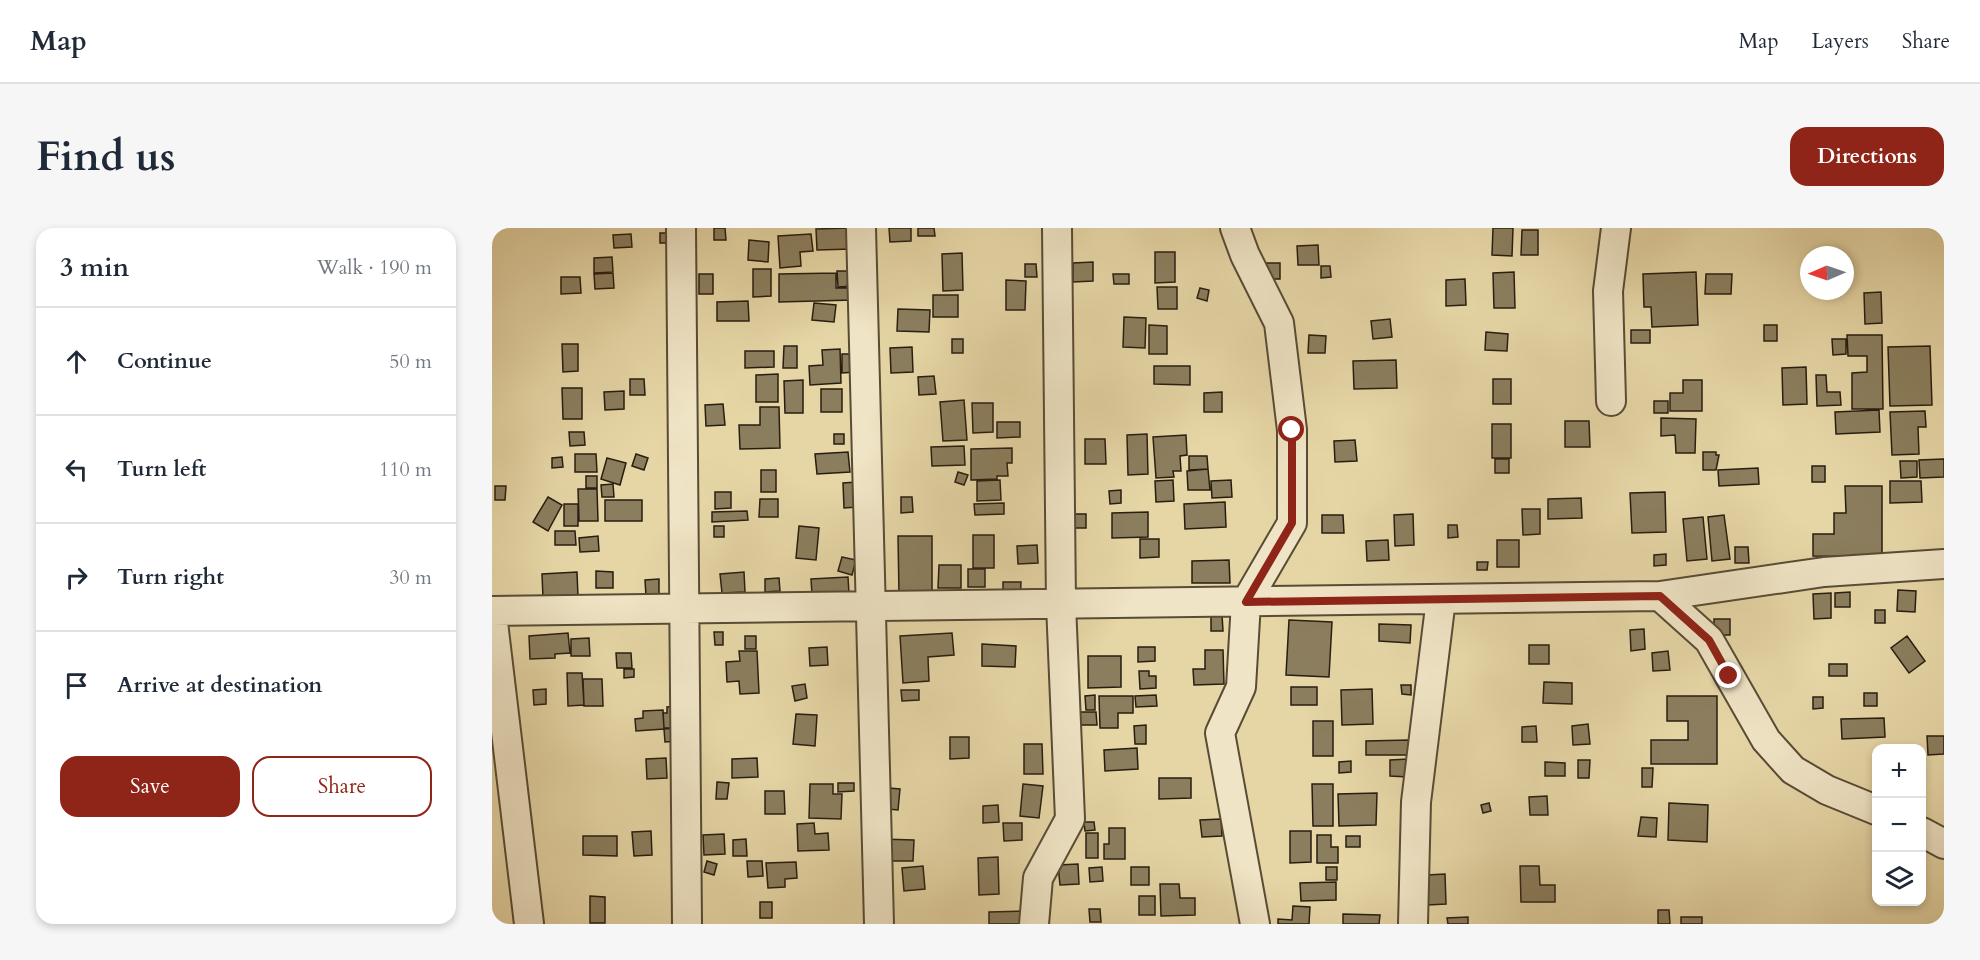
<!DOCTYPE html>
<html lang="en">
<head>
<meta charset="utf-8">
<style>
	body { margin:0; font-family:Cardo,serif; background:#f6f6f7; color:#1f2937 }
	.controls { position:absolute; right:18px; bottom:18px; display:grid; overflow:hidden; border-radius:12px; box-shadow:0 3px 9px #0003 }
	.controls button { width:54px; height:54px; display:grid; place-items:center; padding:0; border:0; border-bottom:2px solid #e0e1e3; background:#fff; color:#1f2937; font:30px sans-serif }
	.compass { position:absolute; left:1308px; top:18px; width:54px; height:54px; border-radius:50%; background:#fff; box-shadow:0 3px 9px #0003; rotate:268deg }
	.stop { position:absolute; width:18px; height:18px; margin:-14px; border:4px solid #8f2418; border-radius:50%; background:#fff }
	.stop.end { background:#8f2418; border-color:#fff; box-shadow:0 2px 6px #0008 }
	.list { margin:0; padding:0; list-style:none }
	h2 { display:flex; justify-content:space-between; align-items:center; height:78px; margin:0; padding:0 24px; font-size:26px }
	h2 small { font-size:20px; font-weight:400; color:#747a83 }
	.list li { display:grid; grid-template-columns:39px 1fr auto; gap:18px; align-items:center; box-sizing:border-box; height:108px; padding:0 24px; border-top:2px solid #e0e1e3 }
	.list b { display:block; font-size:22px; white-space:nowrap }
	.list em { font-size:20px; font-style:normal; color:#747a83 }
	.actions { display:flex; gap:12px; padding:18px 24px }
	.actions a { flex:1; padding:14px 0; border:2px solid #8f2418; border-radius:18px; text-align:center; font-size:21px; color:#8f2418 }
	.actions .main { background:#8f2418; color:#fff }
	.icon { flex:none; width:33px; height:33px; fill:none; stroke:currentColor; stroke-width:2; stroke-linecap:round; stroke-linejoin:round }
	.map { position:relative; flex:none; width:1452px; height:696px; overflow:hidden; border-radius:18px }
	header { display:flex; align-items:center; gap:36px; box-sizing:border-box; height:84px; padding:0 30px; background:#fff; border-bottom:2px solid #e0e1e3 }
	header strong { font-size:28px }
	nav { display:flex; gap:33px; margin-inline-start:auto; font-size:21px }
	.intro { display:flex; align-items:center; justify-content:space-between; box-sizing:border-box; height:144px; padding:0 36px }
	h1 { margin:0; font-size:42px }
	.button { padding:15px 27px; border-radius:18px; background:#8f2418; color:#fff; font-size:21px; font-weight:700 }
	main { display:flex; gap:36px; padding:0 36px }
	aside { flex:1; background:#fff; border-radius:18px; box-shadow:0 3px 9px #0003 }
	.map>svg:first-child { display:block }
	.building { fill:#8b7e5e; stroke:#281e10; stroke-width:1.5 }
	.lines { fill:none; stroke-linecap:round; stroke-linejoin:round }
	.street-casing { stroke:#584c36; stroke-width:32 }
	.street { stroke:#efe4c5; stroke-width:28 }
	.route { stroke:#8f2418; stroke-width:8 }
</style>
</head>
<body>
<header>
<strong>Map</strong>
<nav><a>Map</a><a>Layers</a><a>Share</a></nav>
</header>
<div class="intro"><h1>Find us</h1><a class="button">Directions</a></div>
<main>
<aside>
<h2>3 min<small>Walk · 190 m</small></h2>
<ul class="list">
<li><svg class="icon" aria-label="ahead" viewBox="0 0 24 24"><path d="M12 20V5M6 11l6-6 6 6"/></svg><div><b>Continue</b></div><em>50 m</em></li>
<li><svg class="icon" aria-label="left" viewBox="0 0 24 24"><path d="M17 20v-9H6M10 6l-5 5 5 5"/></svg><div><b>Turn left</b></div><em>110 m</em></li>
<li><svg class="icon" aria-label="right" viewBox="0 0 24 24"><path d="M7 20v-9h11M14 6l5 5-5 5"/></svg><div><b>Turn right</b></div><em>30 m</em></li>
<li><svg class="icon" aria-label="arrive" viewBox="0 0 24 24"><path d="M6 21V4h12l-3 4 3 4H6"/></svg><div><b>Arrive at destination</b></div></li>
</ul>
<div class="actions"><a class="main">Save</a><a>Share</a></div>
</aside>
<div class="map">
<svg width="1452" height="696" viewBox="0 0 1452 696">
	<rect width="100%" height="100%" fill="#e6d6a6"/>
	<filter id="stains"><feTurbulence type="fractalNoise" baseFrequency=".00333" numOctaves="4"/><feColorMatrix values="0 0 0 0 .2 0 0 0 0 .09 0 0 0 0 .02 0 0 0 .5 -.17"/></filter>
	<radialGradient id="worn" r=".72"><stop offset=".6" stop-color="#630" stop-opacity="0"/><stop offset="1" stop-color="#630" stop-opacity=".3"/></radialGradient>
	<path class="building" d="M222 0H233L234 12H222Z
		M359 0 360 21 325 22 324 1Z
		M397 0H419V13L398 14Z
		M426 0H442L443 8H426Z
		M1001 0H1021L1020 28 1000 27Z
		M1030 2H1046V27H1029Z
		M168 5H177L178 15H168Z
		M139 6 140 19 122 20 121 7Z
		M319 6 321 23 308 24 309 38 288 40 286 8Z
		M257 12 277 14 276 34 256 32Z
		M826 17 827 37H806L805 18Z
		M663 24H683V54L663 55Z
		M470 25 471 62 451 63 450 26Z
		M120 29 121 44 102 45V30Z
		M601 34V53L581 54V35Z
		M769 35H788V51H769Z
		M533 36H544L545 49H533Z
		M829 38H838L839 49 829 50Z
		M261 41H279V68L261 69Z
		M345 43H360L361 58 346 59Z
		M1022 44 1023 80H1002L1001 45Z
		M1204 44 1206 97 1160 99 1159 79H1152L1151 46Z
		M121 45 122 60 103 61 102 46Z
		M344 45V60H361V72L287 74V46Z
		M207 46H221V66H207Z
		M621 46H637V56H622Z
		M1214 46H1240L1239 66H1213Z
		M69 49H88L89 65 69 66Z
		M973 51 974 77 954 78V52Z
		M514 52 534 53 533 82H514Z
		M665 59H685V81H666Z
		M708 60 717 62 715 73 705 70Z
		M1389 64 1390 95 1373 96 1372 65Z
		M441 67H466V89H441Z
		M256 73 257 93H225V74Z
		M322 75 344 77 342 94 320 92Z
		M406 81 438 82 437 104 405 103Z
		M632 89 654 90 653 120 631 119Z
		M898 91 900 109 881 111 879 93Z
		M657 97 675 98V126H657Z
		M1272 97H1285V113H1272Z
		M1139 102H1158V115H1139Z
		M994 104 1016 106 1015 123 993 122Z
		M817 107 834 108 833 125H816Z
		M1355 107H1390L1391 181H1360V145L1375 144V128H1356Z
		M460 111H471V125H460Z
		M1340 111H1354V126L1341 127Z
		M70 116H86V143L71 144Z
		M292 118H305V140H291Z
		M1438 118 1440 177 1398 178 1396 119Z
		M420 119 421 144 399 145 398 120Z
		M348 121 349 155 318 157 317 138 331 137 330 122Z
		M253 123H282V139L253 140Z
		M350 126H363L364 144 350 145Z
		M904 132 905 160 862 161 861 133Z
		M662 138H698V157L662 156Z
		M1314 139 1315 176 1291 177 1290 140Z
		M286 146V174H264V147Z
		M1324 147H1334L1335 164H1348L1349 177 1325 178Z
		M442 148 444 166 427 167 426 149Z
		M138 151H152L153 167H138Z
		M1001 151H1019V176H1001Z
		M311 152V185H293L292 153Z
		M1191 152H1210V183H1178V165H1191Z
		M70 160H90V191H71Z
		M329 161H350V184H329Z
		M132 163V181L113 182 112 164Z
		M730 164V184H712V165Z
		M472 172 475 212 451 213 448 174Z
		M1162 173H1176V185H1162Z
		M480 175H501V204L481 205Z
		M231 176 233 197 214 198 213 177Z
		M268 179H287L288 220 248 221 247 197H268Z
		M1387 182 1388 204 1344 206 1343 184Z
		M1433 183 1434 199H1426L1427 226 1400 227 1398 184Z
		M1169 190 1204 191 1203 225H1184L1183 207 1169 208Z
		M1073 193H1097L1098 219H1073Z
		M505 194H528V209L505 210Z
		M1000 196H1019V230H1000Z
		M77 204H92L93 217 78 218Z
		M342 206H352V216H342Z
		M655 206 656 246 636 247 635 207Z
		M694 207 695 227 688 228 689 243H681L682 249 664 250 661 209Z
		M593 211H613L614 236H593Z
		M863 212 865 233 843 234 842 213Z
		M472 218 473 237 440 238 439 219Z
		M520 220V235H515L516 248H505V251L479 252V221Z
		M356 224 358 244 325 246 323 226Z
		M1211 224H1224V227H1227L1224 242H1211Z
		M83 226H104L105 244H83Z
		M144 226 156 230 152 242 140 238Z
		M697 228H715L716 241 697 242Z
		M70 229 71 239 60 240V230Z
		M115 230 134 235 128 257 109 251Z
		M1003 231H1017V245H1003Z
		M1452 231V249L1428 250 1427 232Z
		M1408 233H1425V249L1409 250Z
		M1320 238H1333V254H1320Z
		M1266 240 1267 256 1227 258 1226 242Z
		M716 241 718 262H696L695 243Z
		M269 242H284V264H269Z
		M466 244 476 247 472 257 463 254Z
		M94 248H105V260H94Z
		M508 252 509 272 485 273V253Z
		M681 252 682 273 664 274 663 253Z
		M739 252 740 269 720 270 719 253Z
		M1398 253H1429L1430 274 1398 275Z
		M365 254V279L352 280 351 255Z
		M121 256 122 269H110L109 257Z
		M3 258H14L13 272H3Z
		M1353 258H1390V329L1321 328V306H1342V285H1354Z
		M86 261H105L106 293H87Z
		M629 262V275L618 276 617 263Z
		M223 264H239V280L223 281Z
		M1173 264 1174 304 1140 305 1138 265Z
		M56 269 70 277 56 303 41 294Z
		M409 269H420L421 284 409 285Z
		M1089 270 1090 290 1056 291V271Z
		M268 271H286V289H267Z
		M113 272H150V293H113Z
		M733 274 734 299 693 301 692 276Z
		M512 275V286L483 287 482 276Z
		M72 276H86V298H72Z
		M1030 281H1048V306L1031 307Z
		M255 283 256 292 220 294V284Z
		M656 284V309L620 310V285Z
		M573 286H594V300H574Z
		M921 286 922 317 903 318 902 287Z
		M830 287H851L852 305H830Z
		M1232 287 1238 331 1220 333 1216 289Z
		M1211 289 1215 331 1195 333 1191 291Z
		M956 297H965L966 309 956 310Z
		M222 298H232V309H222Z
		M307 298 327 300 324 332 304 330Z
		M63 303H83L84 317H63Z
		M481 307H502V340H481Z
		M106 308 107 323 88 324 87 310Z
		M406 308H440V367H407Z
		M648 311H667V329L648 330Z
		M896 312 897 332 875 333 874 313Z
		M1005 312H1027V339H1005Z
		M545 317 546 335 526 336 525 318Z
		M1243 319H1256L1257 335H1243Z
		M1174 326V337L1162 338V327Z
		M350 329 364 332 360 347 346 343Z
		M737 332 738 355H700V333Z
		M985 334H996L995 342H985Z
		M447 337H469V360H446Z
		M476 341H493V359H476Z
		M104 343 121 344V360H104Z
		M85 344 86 369 51 370 50 346Z
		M252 344 253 364 230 365 228 346Z
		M356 349 357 366 320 367 319 351Z
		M287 350 288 363 273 364V351Z
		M167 351V368H154L153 352Z
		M511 354H529L528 375 511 374Z
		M1406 362 1424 363 1423 384 1405 383Z
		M1358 364V379H1343V365Z
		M1339 365V390L1322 391 1321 366Z
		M1383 382H1393V395H1383Z
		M719 387H730L731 403H719Z
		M1222 391H1238V407H1222Z
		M797 392 840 394 837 449 794 447Z
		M887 396 919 397 918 415 887 413Z
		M1152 401 1153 421 1139 423 1138 402Z
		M222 404H231V417H223Z
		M76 405 78 425 63 426V430L38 431 37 408Z
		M460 405 462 427 436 429 437 453 411 455 408 408Z
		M253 408H264V421H253Z
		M1415 408 1433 433 1417 445 1399 420Z
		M97 410 98 428H79V411Z
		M490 416 524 418 523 439 490 438Z
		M1037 417H1057V436H1037Z
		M335 419 336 437 318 438 317 420Z
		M646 419H663V433L646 434Z
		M713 422H731L732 456 702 457 701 441H713Z
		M247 423H265L267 465 248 466 247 453 235 454 234 434 248 433Z
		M1176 423 1178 442 1161 443 1160 425Z
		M124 425H139L140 440H125Z
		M596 428H629V459L596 460Z
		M1337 436H1355V448H1337Z
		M132 441H142V449L132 450Z
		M647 443H657V448H664V460L648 461Z
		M75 445H90L92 477 76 478Z
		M91 451H110L111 478H92Z
		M1052 454 1080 455V476L1051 475Z
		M313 456 315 470 303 473 300 458Z
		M909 457H919V467L910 466Z
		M799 459H825V477H799Z
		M54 461V476L42 477 41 462Z
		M880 461 881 496 850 497 849 462Z
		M409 462H427V472L410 473Z
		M1372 465H1385V478H1372Z
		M603 467V482H594L593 468Z
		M664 467 665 478 644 479 643 468Z
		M607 468H641V485H626V500H608Z
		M1175 468H1225V536H1159V512H1196V493H1175Z
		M1321 469H1331V480L1321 481Z
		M187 478 188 500H172L171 485H175V479Z
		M171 482 172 501 144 503 143 491 151 490V483Z
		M586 484H604L605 497H586Z
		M304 486 325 487 323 518 301 516Z
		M1392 490 1393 509 1350 511 1349 491Z
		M821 493H841V528H821Z
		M1096 496 1098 516 1081 517 1080 498Z
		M654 497V516H643L642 498Z
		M1044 498 1045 514H1030V499Z
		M186 500 187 513 173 514 172 501Z
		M1435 508H1452V526L1436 527Z
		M458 509H477V530L458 531Z
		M917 512V527H874V513Z
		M532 516H550L551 546H532Z
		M645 520 646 541 613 543 612 522Z
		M174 530 175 550 155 551 154 531Z
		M265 530 266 549 240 550V531Z
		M916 531V549L898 548V532Z
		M1086 532H1098L1097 550H1086Z
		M859 533V544L847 545V534Z
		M1053 534 1073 535V548H1053Z
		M1150 540H1161L1160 559H1150Z
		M667 550H699V570L667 571Z
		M225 554 237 555 235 571H224Z
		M346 555H362V563L346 564Z
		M318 556H341V566H350L349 591 317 590Z
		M531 556 551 558 547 590 528 588Z
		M820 556H841V598H821Z
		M385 559 408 561 406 582 384 580Z
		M273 563H292L293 586H273Z
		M885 565 884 597 847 598 846 566Z
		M1055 568 1056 587H1038L1037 569Z
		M997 575 999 583 991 585 989 577Z
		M1177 575 1216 577 1215 614 1176 612Z
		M506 577 507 594 491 595V578Z
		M1149 589 1165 590 1164 609 1146 608Z
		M729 591 730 608 710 609 708 592Z
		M592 594H602L603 602 593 603Z
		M322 595 323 606 336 605 337 622 306 623 305 596Z
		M511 595H530V612L512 613Z
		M617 600H633V631H612V616H617Z
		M159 603 160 627 142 628 140 604Z
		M798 603H819V634L798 635Z
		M594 605H606V630H594Z
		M232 606 233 626 212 627 211 607Z
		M825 607H839V619H846V635H825Z
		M91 608H125V628L91 627Z
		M854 608H868V619H854Z
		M254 611 255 628H241V612Z
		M388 611 422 612 421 633H388Z
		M506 629 507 666 487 667 486 630Z
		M215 633 225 636 222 647 212 644Z
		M255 633H270L271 648 256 649Z
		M304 634 305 650 293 651V659L276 660 274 635Z
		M586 636 587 656 568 657 566 637Z
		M431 638 433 661 412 663 410 640Z
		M1028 638H1047L1048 657H1063V674H1029Z
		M610 639 611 653 598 654 597 640Z
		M639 639H657V657H639Z
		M834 639H845V652H834Z
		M953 646 954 676 936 677 935 647Z
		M844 654V672L809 673 808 655Z
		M668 656H687L688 670H703V687L669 688Z
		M98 668 113 669V695H98Z
		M647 668H663V687H647Z
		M268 674H280V690H268Z
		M801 678 818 679 817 696H786V691L800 692Z
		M597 681H608L609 694H598Z
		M1166 682H1177L1178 696H1166Z
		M533 683 534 696H497V684Z
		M851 686 888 687 887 696H851Z
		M976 689V696H956L955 690Z
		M1189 689H1210V696H1189Z"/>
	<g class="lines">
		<defs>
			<path id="street" d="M189 0 195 696
				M369 0 387 696
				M743 0 753 27 787 95 800 202V295L754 374 749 459 728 505 763 696
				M1119 173 1116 63 1124 0
				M1168 368 1217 412 1274 512 1301 542 1335 562 1384 582
				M0 383 1168 368 1332 344 1452 336
				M0 386 37 696
				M1430 604 1452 616
				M542 696 546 650 578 591 569 376 565 0
				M921 696 924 574 949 371"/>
		</defs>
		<use href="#street" class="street-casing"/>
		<use href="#street" class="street"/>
	</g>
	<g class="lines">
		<path class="route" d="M800 202V295L754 374 1168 368 1217 412 1237 448"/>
	</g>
	<rect width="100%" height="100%" filter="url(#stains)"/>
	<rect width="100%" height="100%" fill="url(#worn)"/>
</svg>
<div class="controls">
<button>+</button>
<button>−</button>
<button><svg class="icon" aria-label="layers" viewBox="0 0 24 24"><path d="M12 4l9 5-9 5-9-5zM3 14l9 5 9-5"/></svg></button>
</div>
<svg class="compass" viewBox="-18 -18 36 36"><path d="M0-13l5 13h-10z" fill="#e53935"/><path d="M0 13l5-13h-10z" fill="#747a83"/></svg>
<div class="stop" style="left:800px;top:202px"></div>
<div class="stop end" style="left:1237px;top:448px"></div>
</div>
</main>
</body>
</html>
